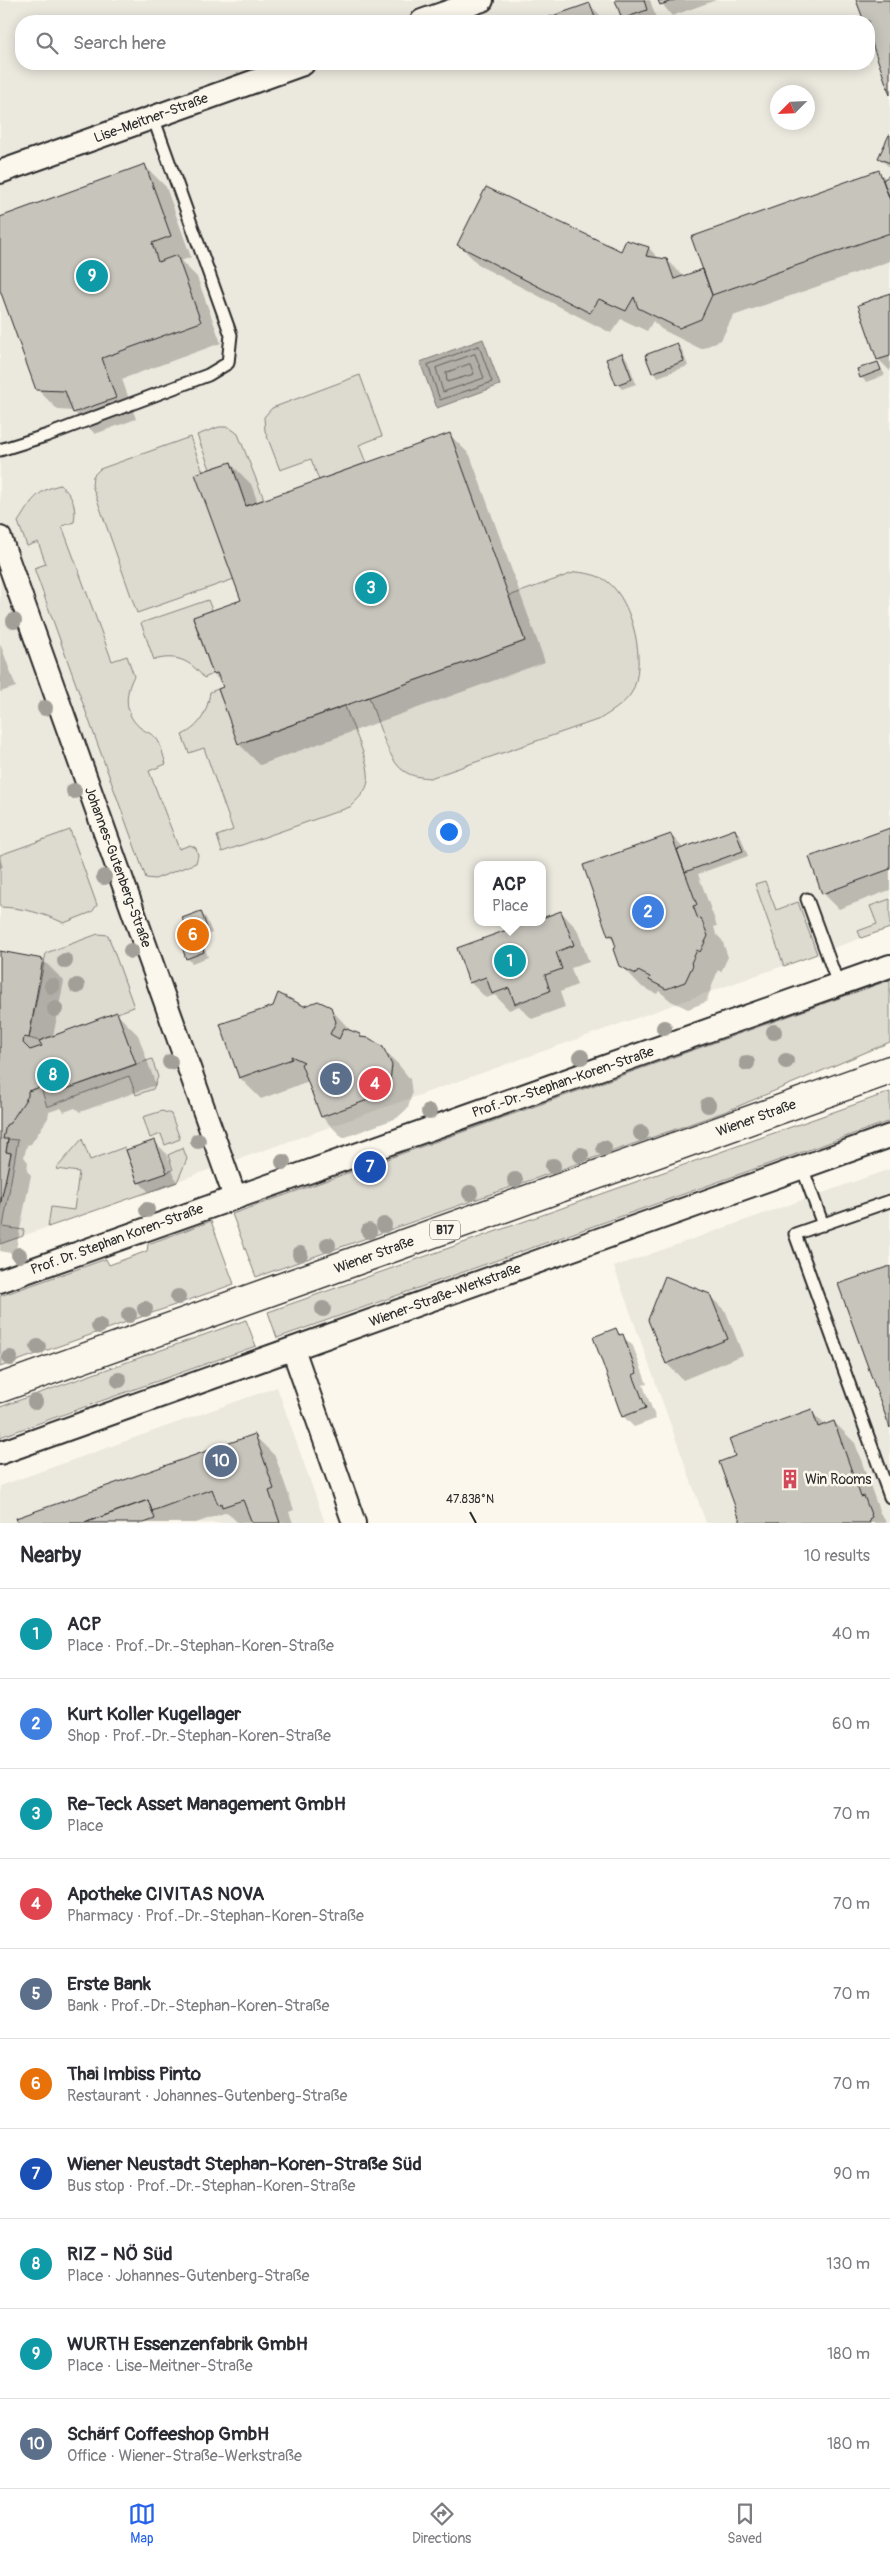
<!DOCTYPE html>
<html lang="en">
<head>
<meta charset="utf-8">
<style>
	body { margin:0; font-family:Pangolin,sans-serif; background:#f2f2f3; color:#2b2b33 }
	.compass { position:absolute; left:770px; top:85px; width:45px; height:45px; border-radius:50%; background:#fff; box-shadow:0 2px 12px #0003; rotate:246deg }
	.you { position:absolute; left:448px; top:831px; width:18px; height:18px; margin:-12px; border:4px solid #fff; border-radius:50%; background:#1a73e8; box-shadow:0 0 0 8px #1a73e833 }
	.badge { display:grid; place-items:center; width:32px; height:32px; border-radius:50%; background:#2563eb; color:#fff; font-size:16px; font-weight:700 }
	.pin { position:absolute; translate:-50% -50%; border:2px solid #fff; box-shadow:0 1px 5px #0006 }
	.popup { position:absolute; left:474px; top:861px; width:72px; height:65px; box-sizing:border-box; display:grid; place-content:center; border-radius:10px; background:#fff; filter:drop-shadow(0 1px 4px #0005); font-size:16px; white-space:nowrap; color:#7c7c81 }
	.popup b { font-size:19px; color:#2b2b33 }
	.popup::after { content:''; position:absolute; left:50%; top:100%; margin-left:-10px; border:10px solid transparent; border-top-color:#fff }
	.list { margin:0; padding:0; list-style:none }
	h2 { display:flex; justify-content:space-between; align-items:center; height:65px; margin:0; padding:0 20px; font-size:21px }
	h2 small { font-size:16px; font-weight:400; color:#7c7c81 }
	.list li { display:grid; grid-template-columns:32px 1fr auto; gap:15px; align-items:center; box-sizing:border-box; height:90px; padding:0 20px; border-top:1px solid #e1e1e2 }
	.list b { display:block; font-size:19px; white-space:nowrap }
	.list p { margin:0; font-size:16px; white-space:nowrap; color:#7c7c81 }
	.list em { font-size:16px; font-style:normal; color:#7c7c81 }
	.icon { flex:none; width:28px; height:28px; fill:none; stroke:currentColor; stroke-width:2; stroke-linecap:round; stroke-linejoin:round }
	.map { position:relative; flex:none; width:890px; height:1523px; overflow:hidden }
	.search { position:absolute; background:#fff; box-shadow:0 2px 12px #0003; left:15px; right:15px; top:15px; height:55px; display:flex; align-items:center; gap:12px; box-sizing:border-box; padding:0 18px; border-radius:20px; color:#7c7c81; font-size:19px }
	.sheet { height:965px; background:#fff }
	nav { display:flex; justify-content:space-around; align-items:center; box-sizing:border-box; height:70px; border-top:1px solid #e1e1e2; background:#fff; font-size:14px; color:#7c7c81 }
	nav a { display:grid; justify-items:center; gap:2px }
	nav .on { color:#2563eb }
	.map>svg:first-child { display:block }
	.built { fill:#ebe8de; fill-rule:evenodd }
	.green { fill:#dddad0; stroke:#84827e }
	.water { fill:#b1afa7; stroke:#7b7a75 }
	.shadow { fill:#0003 }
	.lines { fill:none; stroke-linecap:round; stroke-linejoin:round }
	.shore { stroke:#61605d; stroke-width:1 }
	.building { fill:#c7c4bc; stroke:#2b2b2b }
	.lane-casing { stroke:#2b2b2b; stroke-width:15 }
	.street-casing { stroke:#2b2b2b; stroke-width:26 }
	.primary-casing { stroke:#2b2b2b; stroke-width:31 }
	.lane { stroke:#fbf7ec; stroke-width:11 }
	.street { stroke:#fbf7ec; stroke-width:22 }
	.primary { stroke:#fbf7ec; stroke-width:28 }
	.tree { fill:#a19f98 }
	.ticks { fill:none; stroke:#2b2b2b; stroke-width:2 }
	.labels { text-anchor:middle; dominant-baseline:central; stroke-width:5; stroke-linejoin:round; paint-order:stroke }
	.shield { fill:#fbf7ec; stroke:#696865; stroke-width:1 }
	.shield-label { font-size:12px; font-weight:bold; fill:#2b2b2b }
	.street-label { font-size:14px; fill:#2b2b2b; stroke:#fbf7ec }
	.poi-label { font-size:14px; fill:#2b2b2b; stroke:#fbf7ec; text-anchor:start }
	.ticks-label { font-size:12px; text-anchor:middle; fill:#2b2b2b; stroke:#fbf7ec; stroke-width:5; stroke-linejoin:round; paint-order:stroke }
</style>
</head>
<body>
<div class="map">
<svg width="890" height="1523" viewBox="0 0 890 1523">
	<rect width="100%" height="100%" fill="#fbf7ec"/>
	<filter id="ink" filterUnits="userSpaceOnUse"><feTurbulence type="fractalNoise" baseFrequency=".02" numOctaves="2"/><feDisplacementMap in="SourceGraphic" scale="10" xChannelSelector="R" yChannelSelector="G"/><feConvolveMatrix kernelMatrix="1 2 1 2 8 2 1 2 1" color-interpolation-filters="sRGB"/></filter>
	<g filter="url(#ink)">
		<path class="built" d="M0 0H890V928L0 1244ZM21 21H869V64H21ZM778 92H808V122H778ZM478 865H542V922H478Z
			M890 1169V1523H706L614 1267Z
			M277 1387 325 1523H0V1486Z"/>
		<path class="green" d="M360 375 382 436 359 445 366 463 319 480 311 459 280 470 265 431 264 417 272 408Z
			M219 427H229L238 434 264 499 246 506 231 462 210 469 197 435Z
			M190 437 203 472 234 579 137 613 92 485 93 476 100 469Z
			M60 485C72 494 77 507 74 522L62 526 112 661 127 656 134 676C124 694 124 716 142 729 146 732 153 734 156 738 161 743 163 756 166 764L149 771 179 849 190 845 196 848 198 855 196 863 155 879 146 878 34 568 46 564 38 542 27 546 18 522C31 502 35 491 60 485Z
			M576 572C587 573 599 575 608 582 633 602 647 663 632 692 625 704 611 712 600 719L430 778C421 777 412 777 404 771 388 762 376 715 369 697L525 641 509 596Z
			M208 600 212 610 193 618 213 674 204 678C190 660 176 654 154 660L141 623Z
			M218 689 239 744 345 706C351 725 371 763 368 781 367 791 357 800 350 807L222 852 217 836 233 830 204 748 189 753 182 735C201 726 207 712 210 692Z
			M70 830 97 905 92 912 64 923C42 913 24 908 0 907V855Z
			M765 881 776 910 798 902 817 954 784 966 755 884Z
			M890 899V928L861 938 858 931 877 924 870 906Z
			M98 934 108 935 134 1007 39 1041 29 1038 46 953Z
			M890 980V1042L727 1111 256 1277 232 1214Z
			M152 1059 158 1077 153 1089 136 1095 129 1076 47 1107 42 1091 56 1086 58 1092Z
			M890 1092V1121L277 1338 268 1312Z
			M162 1111 171 1114 180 1139 165 1145 161 1134 150 1138 143 1117Z
			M8 1139 18 1140 3 1227 24 1230 23 1236 0 1244V1206L11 1153 6 1152Z
			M82 1139 90 1160 125 1147 138 1183 173 1170 168 1155 183 1148 187 1159 177 1182 48 1227 51 1207 74 1210 79 1172 56 1169Z
			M211 1221 234 1284 0 1367V1296L106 1259 109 1265 147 1251 148 1244Z
			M246 1320 256 1346 0 1437V1407Z"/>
		<path class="water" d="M483 339 500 385 437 408 420 362Z"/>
		<path class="shadow" d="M616 0H650L657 21H625Z
			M659 0H716L672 16Z
			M589 4 600 15 602 21H546V20Z
			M890 136V168L880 158Z
			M145 166 166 187 191 257 181 261 197 277 221 343 122 379 136 419 95 434 73 411 58 410 37 389 0 286V218Z
			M879 172 887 180 890 177V261L733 316 721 340 701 349 661 329 653 321 647 331 621 319 611 333 480 266 459 245 622 253 649 248 659 259 667 260 684 277 704 270Z
			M890 295V371L879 360 859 306Z
			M677 344 682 350 688 366 658 377 653 372Z
			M622 354 627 359 636 384 622 389 617 384Z
			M878 363 885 375 866 382 861 377Z
			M449 434 470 455 545 662 260 765 239 744 220 689 224 688 214 674 243 601 230 463 251 484 258 503Z
			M0 643 16 687 0 692Z
			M735 830 740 835 748 856 698 874 717 926 714 927 716 934 722 940 728 957 721 972 718 970 706 1002 688 1009 671 1001 659 991 657 994 642 987 621 965 618 948 610 936 585 866 671 835 684 849Z
			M890 830V890L839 909 823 893Z
			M0 859 3 867 0 868Z
			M561 912 577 929 589 962 571 968 577 985 560 992 565 1007 532 1019 519 1006 509 1010 495 995 486 998 470 982 542 922Z
			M201 913 206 918 212 933 201 937 208 957 192 963 187 958Z
			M0 952 43 960 64 981 53 1037 117 1014 138 1035 156 1085 80 1112 75 1108 64 1112 61 1108 49 1112 48 1118 31 1144 27 1145 24 1157 28 1162 27 1171 31 1175 15 1254 0 1251Z
			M304 1008H330L352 1032 376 1043 398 1064 410 1079 412 1094 408 1108 397 1118 343 1138 322 1117 309 1081 261 1099 240 1078Z
			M155 1142 166 1153 177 1183 150 1193 139 1182Z
			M709 1295 726 1312 743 1355 683 1380 667 1364 649 1320Z
			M616 1330 633 1346 647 1384 643 1385 656 1419 634 1427 623 1416Z
			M811 1411 825 1425 834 1422 855 1443 880 1513 887 1523H743L737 1457Z
			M254 1435 275 1456 294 1510 289 1512 293 1523H238L227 1512 196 1523H19Z"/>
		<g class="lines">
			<path class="shore" d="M479 346 492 382 440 400 428 365Z
				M475 354 484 378 443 392 436 368Z
				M470 364 474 374 447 382 446 373Z"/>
		</g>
		<path class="building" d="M615 0H644L647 10 622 19Z
			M658 0H675L660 5Z
			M856 0H890V95L869 35V21H864Z
			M590 3 596 21H545L544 19Z
			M889 135H890V163L878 158Z
			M145 164 171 236 152 243 158 262 177 255 201 322 102 358 116 398 73 413 65 391 36 390 0 290V217Z
			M879 170 890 200V233L712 295 691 237Z
			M890 175V200L883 180Z
			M486 187 621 251 626 240 649 247 646 256 667 259 674 279 703 269 712 295 701 319 679 328 638 308 634 297 626 311 599 299 590 313 457 245Z
			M890 293V356L877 360 858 305Z
			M677 343 684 361 652 373 645 355Z
			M622 353 632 379 616 385 606 359Z
			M878 362 881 370 860 378 857 369Z
			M450 433 525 641 238 744 218 689 223 687 217 673 213 674 193 617 241 600 195 474 231 462 246 506Z
			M890 828V869L822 894 809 857Z
			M735 829 743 851 685 872 677 850Z
			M671 834 697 905 693 906 698 919 701 918 708 936 700 952 697 950 691 963 693 965 685 982 666 989 649 980 650 977 638 971 636 974 619 966 613 949 616 947 612 935 608 936 583 865Z
			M201 911 207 928 197 932 204 952 186 959 180 941 190 937 182 918Z
			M561 911 574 945 556 952 562 969 545 975 550 991 515 1004 509 988 492 994 486 977 469 983 457 948 529 922H542V918Z
			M0 951 43 959 29 1038 24 1037 23 1043 30 1050 42 1046 39 1041 117 1012 136 1064 58 1092 56 1086 42 1091 41 1087 28 1091V1096L10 1123 6 1125 3 1139H8L6 1152 11 1153 0 1206Z
			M278 993 304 1006 318 1001 331 1007 336 1022 330 1034 339 1039 344 1028 360 1034V1037L369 1038 383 1047 392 1065 390 1081 382 1092 376 1097 321 1117 301 1064 304 1062 291 1056 292 1059 239 1078 220 1024 273 1006Z
			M155 1140 167 1173 138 1183 126 1150Z
			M890 1266V1428L838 1284Z
			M665 1276 710 1294 728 1339 666 1364 648 1320Z
			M616 1328 619 1335 623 1334 637 1373 633 1375 646 1408 622 1417 593 1337Z
			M812 1409 818 1427 834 1421 861 1497 864 1496 872 1517 869 1519 870 1523H741L719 1462 735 1456 729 1439Z
			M255 1434 274 1489 269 1491 280 1523H252L243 1500 222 1507 221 1503 218 1505 212 1489 152 1511 148 1500 84 1523H18L16 1518Z
			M148 1500 155 1519 144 1523H84Z"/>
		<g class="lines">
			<defs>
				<path id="lane" d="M0 450 48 435 208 375 228 363 231 335 153 117
					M807 899 838 984
					M802 1167 823 1225
					M890 1201 795 1234 890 1497"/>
				<path id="street" d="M422 21 482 0
					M0 172 303 64
					M0 538 235 1197
					M0 1281 890 966
					M293 1349 354 1523
					M0 1453 890 1136"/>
				<path id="primary" d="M0 1388 890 1070"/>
			</defs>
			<use href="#lane" class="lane-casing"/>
			<use href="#street" class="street-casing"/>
			<use href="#primary" class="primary-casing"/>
			<use href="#lane" class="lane"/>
			<use href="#street" class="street"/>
			<use href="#primary" class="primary"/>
		</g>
		<g class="tree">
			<circle cx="14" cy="621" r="8"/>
			<circle cx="45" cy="708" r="8"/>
			<circle cx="74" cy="791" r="8"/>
			<circle cx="104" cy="877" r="8"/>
			<circle cx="131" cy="951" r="8"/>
			<circle cx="65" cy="961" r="8"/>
			<circle cx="52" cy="986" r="8"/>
			<circle cx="77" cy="986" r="8"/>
			<circle cx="55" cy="1009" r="8"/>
			<circle cx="664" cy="1028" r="8"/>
			<circle cx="774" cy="1032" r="8"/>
			<circle cx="581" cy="1057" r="8"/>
			<circle cx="786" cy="1061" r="8"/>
			<circle cx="170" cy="1062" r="8"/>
			<circle cx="747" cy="1063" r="8"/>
			<circle cx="708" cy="1105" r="8"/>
			<circle cx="429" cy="1112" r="8"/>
			<circle cx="641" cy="1133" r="8"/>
			<circle cx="198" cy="1141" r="8"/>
			<circle cx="604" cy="1148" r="8"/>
			<circle cx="581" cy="1155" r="8"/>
			<circle cx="283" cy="1162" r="8"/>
			<circle cx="553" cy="1166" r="8"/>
			<circle cx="515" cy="1180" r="8"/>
			<circle cx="470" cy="1193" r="8"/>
			<circle cx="147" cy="1210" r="8"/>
			<circle cx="384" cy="1225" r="8"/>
			<circle cx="369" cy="1231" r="8"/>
			<circle cx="328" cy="1245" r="8"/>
			<circle cx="300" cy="1254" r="8"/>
			<circle cx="19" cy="1255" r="8"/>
			<circle cx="178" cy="1297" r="8"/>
			<circle cx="145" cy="1309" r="8"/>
			<circle cx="323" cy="1309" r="8"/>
			<circle cx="129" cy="1315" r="8"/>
			<circle cx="99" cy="1326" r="8"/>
			<circle cx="38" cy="1347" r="8"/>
			<circle cx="10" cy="1358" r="8"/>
			<circle cx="119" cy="1380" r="8"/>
			<circle cx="35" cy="1402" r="8"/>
		</g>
	</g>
	<path class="ticks" d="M470 1512 476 1523"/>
	<defs>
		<symbol id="building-bare" viewBox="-9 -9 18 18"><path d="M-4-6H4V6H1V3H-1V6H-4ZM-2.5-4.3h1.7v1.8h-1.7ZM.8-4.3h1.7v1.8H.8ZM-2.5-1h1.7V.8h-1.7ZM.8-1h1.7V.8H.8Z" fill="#d1495b" stroke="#fbf7ec" stroke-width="2.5" paint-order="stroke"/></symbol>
	</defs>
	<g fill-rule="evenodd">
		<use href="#building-bare" x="776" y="1465" width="28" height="28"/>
	</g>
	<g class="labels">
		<rect class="shield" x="430" y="1220.5" width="30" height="19" rx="4"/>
		<g class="shield-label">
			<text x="445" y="1230">B17</text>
		</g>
		<g class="street-label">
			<text transform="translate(151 118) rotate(-20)">Lise-Meitner-Straße</text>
			<text transform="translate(118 867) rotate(70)">Johannes-Gutenberg-Straße</text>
			<text transform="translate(563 1082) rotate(-19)">Prof.-Dr.-Stephan-Koren-Straße</text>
			<text transform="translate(756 1118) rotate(-20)">Wiener Straße</text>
			<text transform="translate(117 1239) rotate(-20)">Prof. Dr. Stephan Koren-Straße</text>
			<text transform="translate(374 1255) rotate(-20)">Wiener Straße</text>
			<text transform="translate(445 1295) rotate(-20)">Wiener-Straße-Werkstraße</text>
		</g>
		<g class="poi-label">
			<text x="805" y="1479">Win Rooms</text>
		</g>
	</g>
	<g class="ticks-label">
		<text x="470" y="1503">47.838°N</text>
	</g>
</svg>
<svg class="compass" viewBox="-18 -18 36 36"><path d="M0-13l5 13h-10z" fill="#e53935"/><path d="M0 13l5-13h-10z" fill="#7c7c81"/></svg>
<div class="you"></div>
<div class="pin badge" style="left:510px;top:961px;background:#0f9aa8">1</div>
<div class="popup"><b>ACP</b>Place</div>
<div class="pin badge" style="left:648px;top:912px;background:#3f7fe0">2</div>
<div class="pin badge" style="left:371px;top:588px;background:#0f9aa8">3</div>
<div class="pin badge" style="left:375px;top:1084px;background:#e0444e">4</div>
<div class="pin badge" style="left:336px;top:1079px;background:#5c6f8a">5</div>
<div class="pin badge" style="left:193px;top:935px;background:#e8710a">6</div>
<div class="pin badge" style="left:370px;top:1167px;background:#1a4fb4">7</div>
<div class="pin badge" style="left:53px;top:1075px;background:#0f9aa8">8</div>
<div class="pin badge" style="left:92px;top:276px;background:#0f9aa8">9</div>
<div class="pin badge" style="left:221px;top:1461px;background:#5c6f8a">10</div>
<div class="search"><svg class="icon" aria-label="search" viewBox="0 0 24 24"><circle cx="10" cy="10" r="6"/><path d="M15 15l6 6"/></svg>Search here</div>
</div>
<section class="sheet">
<h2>Nearby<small>10 results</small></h2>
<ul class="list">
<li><span class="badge" style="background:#0f9aa8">1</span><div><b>ACP</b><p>Place · Prof.-Dr.-Stephan-Koren-Straße</p></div><em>40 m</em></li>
<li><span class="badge" style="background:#3f7fe0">2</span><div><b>Kurt Koller Kugellager</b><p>Shop · Prof.-Dr.-Stephan-Koren-Straße</p></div><em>60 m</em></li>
<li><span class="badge" style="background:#0f9aa8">3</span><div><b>Re-Teck Asset Management GmbH</b><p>Place</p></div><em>70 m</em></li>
<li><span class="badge" style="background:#e0444e">4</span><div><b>Apotheke CIVITAS NOVA</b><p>Pharmacy · Prof.-Dr.-Stephan-Koren-Straße</p></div><em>70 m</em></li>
<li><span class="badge" style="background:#5c6f8a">5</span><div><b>Erste Bank</b><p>Bank · Prof.-Dr.-Stephan-Koren-Straße</p></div><em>70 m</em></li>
<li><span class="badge" style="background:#e8710a">6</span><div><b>Thai Imbiss Pinto</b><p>Restaurant · Johannes-Gutenberg-Straße</p></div><em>70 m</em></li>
<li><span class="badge" style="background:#1a4fb4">7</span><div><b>Wiener Neustadt Stephan-Koren-Straße Süd</b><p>Bus stop · Prof.-Dr.-Stephan-Koren-Straße</p></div><em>90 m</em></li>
<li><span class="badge" style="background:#0f9aa8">8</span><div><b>RIZ - NÖ Süd</b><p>Place · Johannes-Gutenberg-Straße</p></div><em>130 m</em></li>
<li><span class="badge" style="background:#0f9aa8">9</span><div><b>WURTH Essenzenfabrik GmbH</b><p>Place · Lise-Meitner-Straße</p></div><em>180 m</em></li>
<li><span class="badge" style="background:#5c6f8a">10</span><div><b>Schärf Coffeeshop GmbH</b><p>Office · Wiener-Straße-Werkstraße</p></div><em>180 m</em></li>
</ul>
</section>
<nav>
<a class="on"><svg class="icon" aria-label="map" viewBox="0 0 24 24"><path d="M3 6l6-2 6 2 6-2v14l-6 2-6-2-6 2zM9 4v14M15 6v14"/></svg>Map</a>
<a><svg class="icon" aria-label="directions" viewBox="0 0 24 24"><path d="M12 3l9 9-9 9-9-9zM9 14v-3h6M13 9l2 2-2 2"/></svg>Directions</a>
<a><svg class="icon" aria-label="saved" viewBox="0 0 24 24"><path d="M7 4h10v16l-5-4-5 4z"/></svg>Saved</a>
</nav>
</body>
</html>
